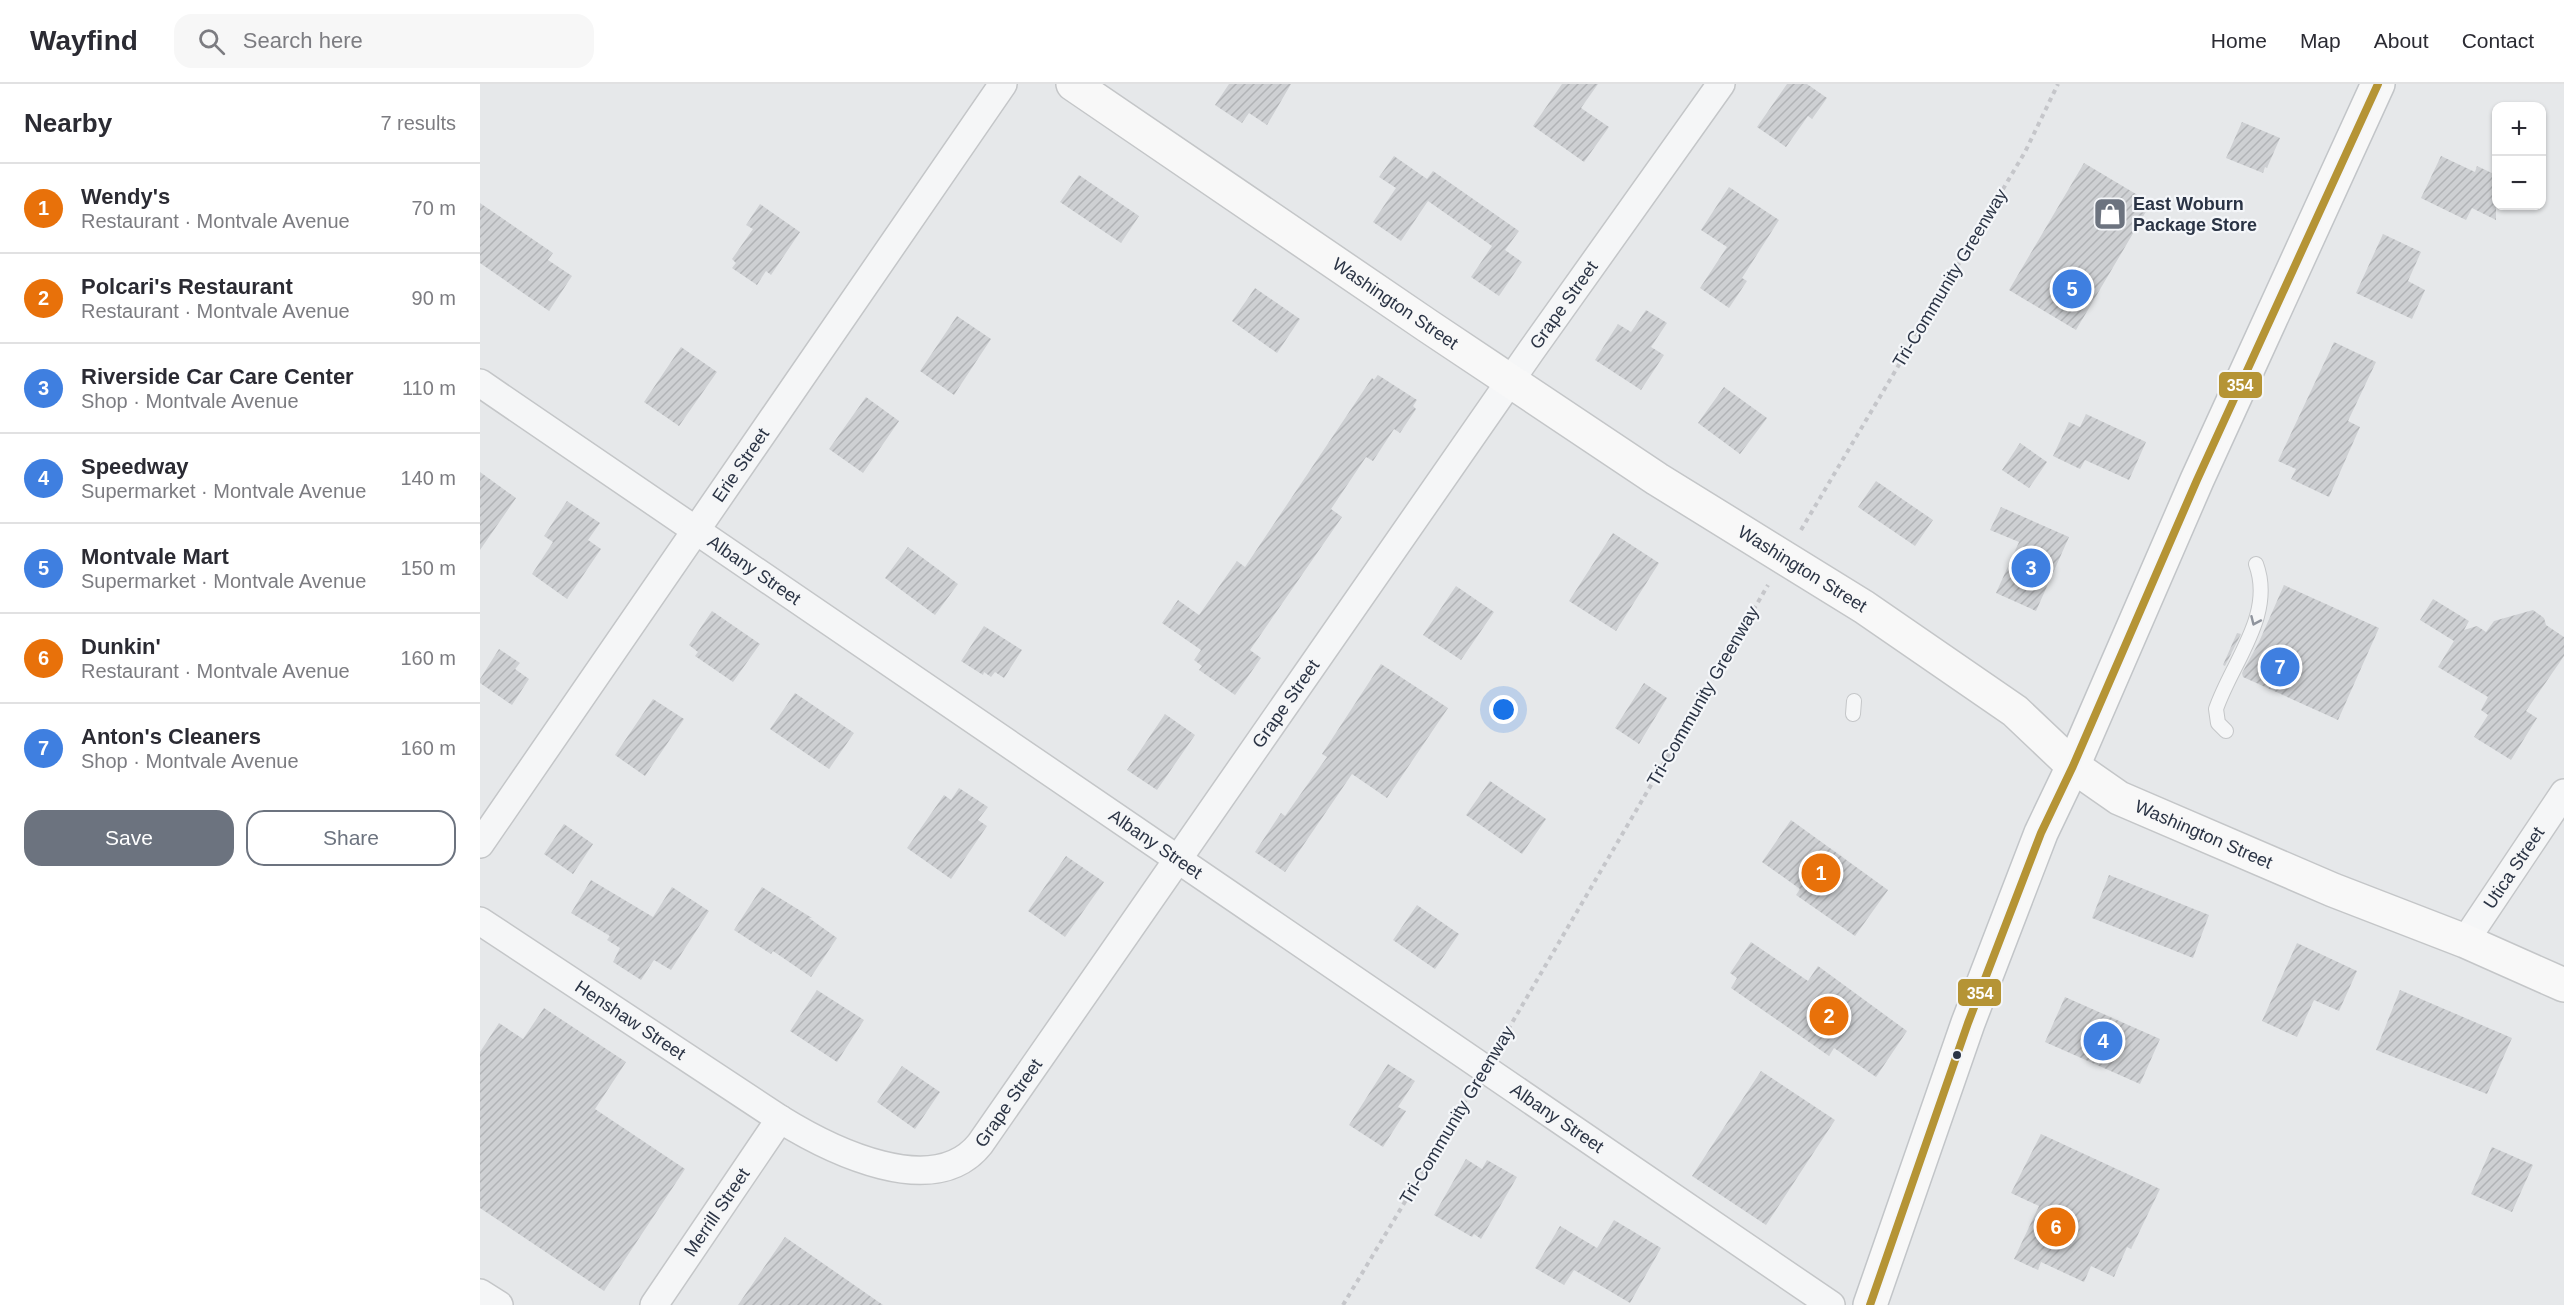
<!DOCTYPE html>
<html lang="en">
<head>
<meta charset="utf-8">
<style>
	body { margin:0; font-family:Helvetica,sans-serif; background:#f7f7f7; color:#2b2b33 }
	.controls { position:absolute; right:18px; top:18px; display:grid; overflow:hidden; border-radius:12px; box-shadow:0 2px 4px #0004 }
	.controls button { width:54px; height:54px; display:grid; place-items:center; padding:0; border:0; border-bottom:2px solid #e1e1e2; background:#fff; color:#2b2b33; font:30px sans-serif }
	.you { position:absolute; left:1024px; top:626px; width:21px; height:21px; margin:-15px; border:4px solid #fff; border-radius:50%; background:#1a73e8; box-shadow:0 0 0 9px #1a73e833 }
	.badge { display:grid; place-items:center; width:39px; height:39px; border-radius:50%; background:#6c737f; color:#fff; font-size:20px; font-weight:700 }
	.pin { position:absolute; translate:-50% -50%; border:3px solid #fff; box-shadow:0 2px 6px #0006 }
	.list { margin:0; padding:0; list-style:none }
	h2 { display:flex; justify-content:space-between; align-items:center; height:78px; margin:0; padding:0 24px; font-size:26px }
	h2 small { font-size:20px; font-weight:400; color:#7c7c81 }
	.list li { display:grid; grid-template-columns:39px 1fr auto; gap:18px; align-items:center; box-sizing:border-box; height:90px; padding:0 24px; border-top:2px solid #e1e1e2 }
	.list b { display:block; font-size:22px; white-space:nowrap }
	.list p { margin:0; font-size:20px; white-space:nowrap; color:#7c7c81 }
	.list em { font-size:20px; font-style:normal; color:#7c7c81 }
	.actions { display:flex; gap:12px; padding:18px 24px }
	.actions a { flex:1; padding:14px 0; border:2px solid #6c737f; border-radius:18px; text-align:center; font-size:21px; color:#6c737f }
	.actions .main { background:#6c737f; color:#fff }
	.icon { flex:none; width:33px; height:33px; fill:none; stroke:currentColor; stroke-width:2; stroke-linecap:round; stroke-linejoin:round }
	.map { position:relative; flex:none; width:2084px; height:1221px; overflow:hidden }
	header { display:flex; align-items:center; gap:36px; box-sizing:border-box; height:84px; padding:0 30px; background:#fff; border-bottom:2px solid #e1e1e2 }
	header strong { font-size:28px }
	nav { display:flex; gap:33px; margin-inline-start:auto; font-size:21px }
	.search { width:420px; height:54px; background:#f7f7f7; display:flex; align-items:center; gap:15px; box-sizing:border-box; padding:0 21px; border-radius:18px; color:#7c7c81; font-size:22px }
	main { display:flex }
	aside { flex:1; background:#fff }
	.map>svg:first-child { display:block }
	.building { fill:url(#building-hatch) }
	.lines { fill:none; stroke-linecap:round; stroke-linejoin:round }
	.lane-casing { stroke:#c4c6c8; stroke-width:16 }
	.street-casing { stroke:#c4c6c8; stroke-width:30 }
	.secondary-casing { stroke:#c4c6c8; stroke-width:36 }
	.primary-casing { stroke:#c2c5c8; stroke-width:36 }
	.path { stroke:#c5c6ca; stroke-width:4; stroke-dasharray:4.5 4.5; stroke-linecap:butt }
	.lane { stroke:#f5f6f7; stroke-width:14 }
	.street { stroke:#f5f6f7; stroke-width:27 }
	.secondary { stroke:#f8f8f8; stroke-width:33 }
	.primary { stroke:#f8f8f8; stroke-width:33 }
	.bus-1-casing { stroke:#f4f6f9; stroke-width:12 }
	.bus-1 { stroke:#b59435; stroke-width:8 }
	.oneway { stroke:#90959e }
	.bus-dot { fill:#2b3445; stroke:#f4f6f9; stroke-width:2 }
	.labels { text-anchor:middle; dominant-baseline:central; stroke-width:4.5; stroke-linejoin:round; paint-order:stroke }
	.poi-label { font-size:18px; font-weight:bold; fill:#2b3445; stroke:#f4f6f9; text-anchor:start }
	.street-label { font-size:18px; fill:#2b3445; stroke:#f4f6f9 }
	.line-badge { stroke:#f4f6f9; stroke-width:2 }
	.badge-label { font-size:16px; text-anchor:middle; font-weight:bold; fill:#fff }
</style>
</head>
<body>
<header>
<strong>Wayfind</strong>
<div class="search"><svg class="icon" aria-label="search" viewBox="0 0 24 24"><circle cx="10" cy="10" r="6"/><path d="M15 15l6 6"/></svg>Search here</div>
<nav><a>Home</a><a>Map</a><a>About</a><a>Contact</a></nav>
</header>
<main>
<aside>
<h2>Nearby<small>7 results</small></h2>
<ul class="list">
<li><span class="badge" style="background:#e8710a">1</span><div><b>Wendy's</b><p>Restaurant · Montvale Avenue</p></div><em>70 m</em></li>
<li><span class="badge" style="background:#e8710a">2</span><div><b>Polcari's Restaurant</b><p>Restaurant · Montvale Avenue</p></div><em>90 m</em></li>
<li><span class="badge" style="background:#3f7fe0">3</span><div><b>Riverside Car Care Center</b><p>Shop · Montvale Avenue</p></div><em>110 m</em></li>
<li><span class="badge" style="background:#3f7fe0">4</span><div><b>Speedway</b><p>Supermarket · Montvale Avenue</p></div><em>140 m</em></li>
<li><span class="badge" style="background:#3f7fe0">5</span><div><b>Montvale Mart</b><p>Supermarket · Montvale Avenue</p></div><em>150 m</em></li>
<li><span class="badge" style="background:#e8710a">6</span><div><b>Dunkin'</b><p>Restaurant · Montvale Avenue</p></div><em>160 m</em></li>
<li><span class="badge" style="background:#3f7fe0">7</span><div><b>Anton's Cleaners</b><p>Shop · Montvale Avenue</p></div><em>160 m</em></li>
</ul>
<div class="actions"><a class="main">Save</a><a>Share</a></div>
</aside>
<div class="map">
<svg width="2084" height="1221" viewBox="0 0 2084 1221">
	<defs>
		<pattern id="building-hatch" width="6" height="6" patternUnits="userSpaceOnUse" patternTransform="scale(1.5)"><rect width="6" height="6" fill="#ced0d3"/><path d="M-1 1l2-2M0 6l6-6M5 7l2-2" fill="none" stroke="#b1b3b6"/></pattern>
	</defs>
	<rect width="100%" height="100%" fill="#e6e8ea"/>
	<path class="building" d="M749 0H811L787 41 769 29 762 39 735 21Z
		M1082 0H1118L1101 24 1129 43 1104 78 1053 42Z
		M1307 0H1327L1347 14 1332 35 1328 32 1306 63 1277 43Z
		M1762 38 1800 54 1787 84 1785 83 1783 89 1746 74Z
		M914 72 947 95 953 87 1039 147 1025 166 1042 178 1019 212 991 193 1012 162 948 117 921 157 893 138 916 104 899 93Z
		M1961 72 1995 88 1997 82 2016 91V136L1992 124 1986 136 1941 114Z
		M1604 79 1671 119 1596 246 1529 206Z
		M599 91 659 132 641 159 580 118Z
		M1249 103 1299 136 1262 194 1267 197 1249 224 1220 204 1247 163 1221 146Z
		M0 119 73 169 68 176 92 192 69 227 0 179Z
		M280 120 320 148 291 191 286 187 277 201 252 184 256 179 252 175 273 145 266 141Z
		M1903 150 1941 168 1928 197 1945 206 1932 235 1876 209Z
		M775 204 820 235 797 269 752 237Z
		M1166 226 1187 239 1171 263 1184 271 1161 306 1115 276 1138 240 1151 248Z
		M477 232 511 255 474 311 440 287Z
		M1854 258 1896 278 1868 337 1880 343 1849 413 1811 395 1816 385 1798 377Z
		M201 263 237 288 199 342 164 318Z
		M898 291 937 316 933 322 936 325 920 349 914 345 893 377 886 373 851 425 862 433 770 566 781 574 755 611 719 586 722 582 714 576 721 566 682 539 698 516 719 531 757 477 765 483 892 294 894 296Z
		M1244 303 1287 334 1260 370 1218 339Z
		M386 313 419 337 383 389 349 365Z
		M1606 330 1666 358 1649 396 1605 376 1600 385 1573 372 1589 338 1600 343Z
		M1540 359 1567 378 1549 404 1522 386Z
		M0 388 36 414 0 466Z
		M1396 397 1453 436 1435 462 1378 423Z
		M87 417 120 439 108 456 121 465 87 515 52 490 73 458 64 452Z
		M1521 423 1589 453 1556 527 1516 509 1539 458 1510 446Z
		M1133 449 1179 479 1136 547 1089 517Z
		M428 463 478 500 455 531 405 494Z
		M1804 501 1899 544 1858 636 1763 593 1762 589 1779 558Z
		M976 502 1014 528 981 576 943 551Z
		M1953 515 1989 537 1984 546 1997 542 2006 548 2014 537 2053 526 2064 534 2066 541 2084 553V572L2046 627 2057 634 2031 676 1994 653 2008 631 2001 626 2008 613 1958 583 1974 557 1940 536Z
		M232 527 280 560 253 598 215 572 218 568 209 561Z
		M504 542 542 566 524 594 515 588 511 593 504 588 503 591 481 577Z
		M1757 549 1761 550 1745 582 1743 581Z
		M19 565 40 579 35 585 49 595 32 621 0 599V595Z
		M901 580 968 624 907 714 872 690 805 788 775 768 801 729 805 732 847 673 842 670Z
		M1164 599 1187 614 1159 660 1135 644Z
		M315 609 374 649 349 685 290 645Z
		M173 615 204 635 165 692 135 671Z
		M685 630 715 651 677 706 647 686Z
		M1010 697 1066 735 1042 770 986 731Z
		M479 704 508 723 498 736 507 742 471 795 427 764 464 711 471 716Z
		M1311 736 1408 806 1375 852 1316 811 1320 805 1282 778Z
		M84 740 113 760 93 790 64 770Z
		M586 772 624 798 585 853 548 827Z
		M1629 791 1729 831 1713 874 1612 834Z
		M111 796 173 833 192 803 229 827 191 886 174 876 161 896 133 878 140 864 127 856 130 852 91 829Z
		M282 803 332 834H329L357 854 331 893 293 867 291 870 254 846Z
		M937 821 979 850 955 885 913 856Z
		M1271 858 1328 897 1338 882 1427 947 1396 993 1354 964 1349 972 1251 904 1257 894 1250 889Z
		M1817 859 1877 887 1859 927 1834 916 1817 953 1782 937Z
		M337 906 384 936 357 978 310 947Z
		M1920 906 2032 954 2007 1010 1896 966Z
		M1585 913 1680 955 1660 1000 1565 958Z
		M64 924 146 978 115 1025 205 1085 124 1207 0 1124V968L19 939 43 955Z
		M908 980 935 997 918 1023 926 1027 903 1063 869 1041Z
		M422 982 460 1008 435 1045 397 1018Z
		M1281 987 1355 1036 1286 1141 1212 1092Z
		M1561 1050 1680 1105 1651 1165 1647 1163 1634 1193 1611 1182 1604 1198 1561 1178 1558 1186 1534 1175 1559 1122 1531 1109Z
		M2012 1063 2053 1081 2032 1128 1991 1110Z
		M986 1075 1002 1085 1007 1076 1037 1093 1001 1155 994 1150 992 1153 954 1131Z
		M1134 1136 1181 1164 1150 1219 1094 1186 1084 1201 1055 1184 1080 1142 1117 1164Z
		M305 1153 403 1221H258Z"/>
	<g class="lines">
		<defs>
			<path id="lane" d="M1373 630 1374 617
				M1746 647 1738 639 1736 625C1752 578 1795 531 1776 480"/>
			<g id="street">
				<path id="s1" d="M0 299 1351 1221"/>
				<path id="s2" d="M0 760 523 0"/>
				<path id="s3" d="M0 837 300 1035C350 1066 454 1118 500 1060L1051 267 1241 0"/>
				<path id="s4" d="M1985 857 2084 709"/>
				<path d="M0 1209 19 1221"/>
				<path id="s5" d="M174 1221 300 1035"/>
			</g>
			<g id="secondary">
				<path id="s6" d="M593 0 948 242 1177 395 1384 523 1535 627 1593 682 1639 714 1853 806 1985 857 2084 901"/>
			</g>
			<path id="primary" d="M1390 1221 1488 939 1561 749 1593 682 1717 396 1898 0"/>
		</defs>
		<use href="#lane" class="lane-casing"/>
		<use href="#street" class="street-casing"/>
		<use href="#secondary" class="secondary-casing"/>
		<use href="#primary" class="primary-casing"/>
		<path class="path" d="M1321 446 1545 68 1578 0
			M1019 961 1288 501
			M863 1221 989 1011"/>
		<use href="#lane" class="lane"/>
		<use href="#street" class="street"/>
		<use href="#secondary" class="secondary"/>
		<use href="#primary" class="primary"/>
		<defs>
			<path id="bus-1" d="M1390 1221 1488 939 1561 749 1593 682 1717 396 1898 0"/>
		</defs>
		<use href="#bus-1" class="bus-1-casing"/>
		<use href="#bus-1" class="bus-1"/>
	</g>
	<defs><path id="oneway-chevron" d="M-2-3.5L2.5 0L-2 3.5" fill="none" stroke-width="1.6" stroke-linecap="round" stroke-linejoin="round" transform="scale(1.5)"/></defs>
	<use class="oneway" href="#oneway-chevron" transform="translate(1775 537) rotate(114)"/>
	<defs>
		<symbol id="shop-square" viewBox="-11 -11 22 22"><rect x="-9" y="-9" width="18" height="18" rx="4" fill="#6c737f" stroke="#f4f6f9"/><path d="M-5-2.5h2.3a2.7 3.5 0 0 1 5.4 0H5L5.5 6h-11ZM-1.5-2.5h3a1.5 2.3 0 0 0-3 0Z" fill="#fff"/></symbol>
	</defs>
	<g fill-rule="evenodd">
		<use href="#shop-square" x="1611" y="111" width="38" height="38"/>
	</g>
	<circle class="bus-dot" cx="1477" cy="971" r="5"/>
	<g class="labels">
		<g class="poi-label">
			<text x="1653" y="120">East Woburn<tspan x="1653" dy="21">Package Store</tspan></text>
		</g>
		<g class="street-label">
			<text transform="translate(1470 194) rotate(-59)">Tri-Community Greenway</text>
			<text stroke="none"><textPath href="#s6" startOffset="390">Washington Street</textPath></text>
			<text stroke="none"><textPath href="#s3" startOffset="1600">Grape Street</textPath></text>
			<text stroke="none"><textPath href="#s2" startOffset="460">Erie Street</textPath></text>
			<text stroke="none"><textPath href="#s6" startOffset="876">Washington Street</textPath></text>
			<text stroke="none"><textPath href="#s1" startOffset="332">Albany Street</textPath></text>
			<text transform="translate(1223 612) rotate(-60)">Tri-Community Greenway</text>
			<text stroke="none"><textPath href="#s3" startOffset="1114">Grape Street</textPath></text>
			<text stroke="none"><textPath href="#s6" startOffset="1360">Washington Street</textPath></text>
			<text stroke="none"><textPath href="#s1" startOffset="818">Albany Street</textPath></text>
			<text stroke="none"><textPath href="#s4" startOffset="88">Utica Street</textPath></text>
			<text stroke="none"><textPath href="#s3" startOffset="180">Henshaw Street</textPath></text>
			<text stroke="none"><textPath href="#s3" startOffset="628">Grape Street</textPath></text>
			<text transform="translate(977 1031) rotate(-59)">Tri-Community Greenway</text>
			<text stroke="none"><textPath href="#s1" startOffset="1304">Albany Street</textPath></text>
			<text stroke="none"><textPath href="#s5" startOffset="112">Merrill Street</textPath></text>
		</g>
	</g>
	<g class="line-badge">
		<rect x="1738" y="287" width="45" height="28" rx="6" fill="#b59435"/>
		<rect x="1477" y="894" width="45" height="29" rx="6" fill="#b59435"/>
	</g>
	<g class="badge-label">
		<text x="1760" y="307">354</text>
		<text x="1500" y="915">354</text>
	</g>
</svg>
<div class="controls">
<button>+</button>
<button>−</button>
</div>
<div class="you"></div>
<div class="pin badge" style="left:1341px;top:789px;background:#e8710a">1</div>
<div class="pin badge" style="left:1349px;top:932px;background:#e8710a">2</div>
<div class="pin badge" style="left:1551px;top:484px;background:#3f7fe0">3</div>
<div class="pin badge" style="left:1623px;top:957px;background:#3f7fe0">4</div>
<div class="pin badge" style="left:1592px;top:205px;background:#3f7fe0">5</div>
<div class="pin badge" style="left:1576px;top:1143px;background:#e8710a">6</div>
<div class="pin badge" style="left:1800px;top:583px;background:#3f7fe0">7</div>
</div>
</main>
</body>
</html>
